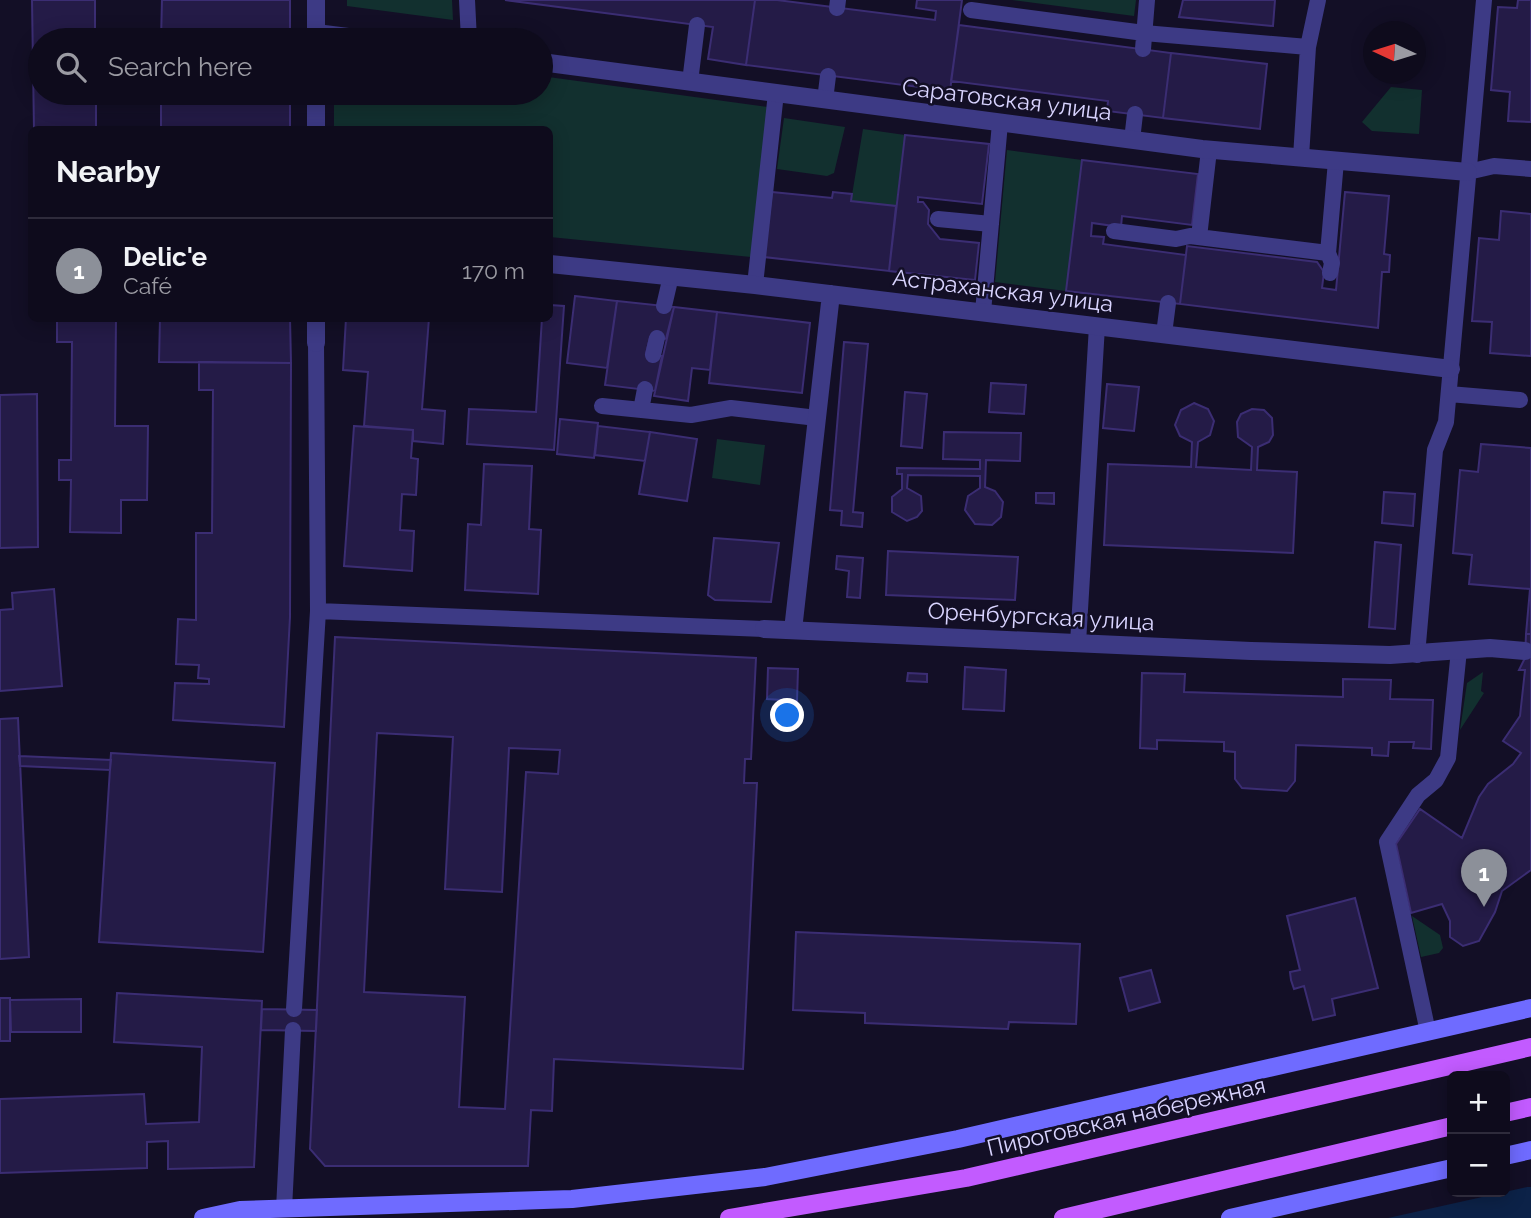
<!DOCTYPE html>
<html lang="en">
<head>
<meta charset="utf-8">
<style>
	body { margin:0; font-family:Raleway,sans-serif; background:#1c1929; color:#f1f3f6 }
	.controls { position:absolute; right:21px; bottom:21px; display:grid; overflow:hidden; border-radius:10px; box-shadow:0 4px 18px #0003 }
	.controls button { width:63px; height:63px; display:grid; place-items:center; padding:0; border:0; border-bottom:2px solid #2e2b3b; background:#0e0b1c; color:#f1f3f6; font:35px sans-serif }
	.compass { position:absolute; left:1363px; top:21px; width:63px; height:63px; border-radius:50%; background:#0e0b1c; box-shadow:0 4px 18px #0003; rotate:274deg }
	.you { position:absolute; left:788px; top:716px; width:24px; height:24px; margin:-18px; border:5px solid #fff; border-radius:50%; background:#1a73e8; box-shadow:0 0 0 10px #1a73e833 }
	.badge { display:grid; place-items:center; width:46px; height:46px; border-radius:50%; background:#8c9099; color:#fff; font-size:23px; font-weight:700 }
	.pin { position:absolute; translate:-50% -58px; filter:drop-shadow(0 2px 4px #0008) }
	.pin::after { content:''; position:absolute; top:37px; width:24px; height:21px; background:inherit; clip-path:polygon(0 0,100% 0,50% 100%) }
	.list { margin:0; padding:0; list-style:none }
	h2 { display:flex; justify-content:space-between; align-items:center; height:91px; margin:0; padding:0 28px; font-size:30px }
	h2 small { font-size:23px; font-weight:400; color:#9b9ba3 }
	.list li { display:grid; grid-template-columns:46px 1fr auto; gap:21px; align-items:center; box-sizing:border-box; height:105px; padding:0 28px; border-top:2px solid #2e2b3b }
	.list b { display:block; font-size:26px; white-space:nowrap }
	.list p { margin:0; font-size:23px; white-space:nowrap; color:#9b9ba3 }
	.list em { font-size:23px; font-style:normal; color:#9b9ba3 }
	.icon { flex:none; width:38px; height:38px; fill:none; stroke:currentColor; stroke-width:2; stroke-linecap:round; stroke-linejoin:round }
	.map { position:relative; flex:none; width:1531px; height:1218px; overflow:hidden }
	.search { position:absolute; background:#0e0b1c; box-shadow:0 4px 18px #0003; left:28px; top:28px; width:525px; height:77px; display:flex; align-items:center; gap:18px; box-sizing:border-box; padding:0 24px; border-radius:38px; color:#9b9ba3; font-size:26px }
	.panel { position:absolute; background:#0e0b1c; box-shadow:0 4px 18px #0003; left:28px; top:126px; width:525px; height:196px; border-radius:10px }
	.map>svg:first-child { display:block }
	.green { fill:#12302f }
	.water { fill:#0c2248 }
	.building { fill:#241b47; stroke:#3b2d73; stroke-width:2; fill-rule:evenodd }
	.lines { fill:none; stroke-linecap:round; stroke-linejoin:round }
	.lane { stroke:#3d3a85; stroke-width:16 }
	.street { stroke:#3d3a85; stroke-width:18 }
	.secondary { stroke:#6f6bff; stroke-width:18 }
	.primary { stroke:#c25bff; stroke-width:18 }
	.labels { text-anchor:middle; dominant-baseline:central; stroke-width:5; stroke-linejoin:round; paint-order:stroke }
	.street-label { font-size:23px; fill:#d9d4ff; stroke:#130f26 }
</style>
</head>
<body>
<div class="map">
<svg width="1531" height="1218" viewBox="0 0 1531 1218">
	<rect width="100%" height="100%" fill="#130f26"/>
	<path class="green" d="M347 0H452L453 20 347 6Z
		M1012 0H1136L1134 16Z
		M541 76 768 107 751 257 550 237V130L334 129V93H541Z
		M1391 87 1422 90 1419 134 1372 131 1362 122Z
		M784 118 845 127 834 173 827 176 777 169Z
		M863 129 905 135 896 206 851 201Z
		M1007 150 1082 160 1066 291 995 282Z
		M717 439 765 445 760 485 712 478Z
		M1483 672 1481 691 1484 693 1460 730 1467 683Z
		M1412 916 1440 935 1443 948 1439 953 1421 957Z"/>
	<path class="water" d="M1527 1187H1531V1218H1388Z"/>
	<path class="building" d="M32 0H95V40H40V93H96V130H34Z
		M162 0H290V40H161Z
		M505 0H755L746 65 708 59 713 27Z
		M755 0H777L935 20 936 11 916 8 917 0H962L950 91 746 65Z
		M1183 0H1275L1273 26 1179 17Z
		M1518 0H1531V122L1508 121 1510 92 1491 90 1498 7 1517 8Z
		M959 25 1171 53 1163 118 1107 111 1108 101 951 81Z
		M1171 53 1267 64 1260 129 1163 118Z
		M161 93H290V130H161Z
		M905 135 989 144 982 204 918 197V202H923L929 210 928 224 940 239 979 243 975 280 889 271Z
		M1082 160 1198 174 1192 225 1122 216 1121 227 1092 223 1091 236 1104 237 1103 244 1186 255 1180 304 1066 291Z
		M772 192 832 198 833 192 842 193 852 194 851 201 896 206 889 271 764 257Z
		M1345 192 1389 196 1384 254 1390 255 1389 272H1382L1378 328 1180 304 1187 246 1317 262 1324 272 1322 288 1336 290Z
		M1501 211 1531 214V356L1490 353 1492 322 1472 321 1479 238 1499 240Z
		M575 296 617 301 607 368 567 363Z
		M617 301 674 307 666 339 650 337 646 354 662 356 655 391 605 385Z
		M550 305 564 306 554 450 467 444 469 409 536 412 542 318H550Z
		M674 307 717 312 710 370 692 368 688 401 654 396Z
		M717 312 810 323 802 393 709 383Z
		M57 318H116L115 426H148L147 500H121V533L70 532 71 480H59V460H71L72 342H57Z
		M160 318H290L291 363 159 362Z
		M346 318H429L422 409 445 411 443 444 413 441V430L364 426 368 372 343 370Z
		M844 342 868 344 853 512 863 513 862 527 841 525 842 511 830 510Z
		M199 362 291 363 290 617 284 727 173 720 175 683 209 684V679L198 678 199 665 176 664 178 619 196 620V533H212L213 390H199Z
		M991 383 1026 385 1024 414 989 412Z
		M1107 384 1139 387 1134 431 1103 428Z
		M905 392 927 394 922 448 901 446Z
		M37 394 38 547 0 548V395Z
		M1194 403 1208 409 1214 421 1210 435 1198 442 1196 467 1251 470 1252 447 1238 437 1237 422 1241 414 1252 409 1264 410 1272 418 1273 435 1269 442 1258 447 1257 470 1297 472 1293 553 1104 545 1108 464 1191 467 1192 442 1180 436 1175 425 1181 410Z
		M560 419 598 423 594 458 557 454Z
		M354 426 413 430 411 458 418 459 416 495 402 494 400 530 414 531 412 571 344 566Z
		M598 426 650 432 645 461 595 455Z
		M650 432 697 439 687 501 639 494Z
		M944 432 1021 433 1020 461 986 460 985 487 995 491 1003 502 1001 517 992 525 975 524 965 510 968 496 980 488V476L908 475 907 488 921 496 922 511 917 517 907 521 892 512V497L902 489V474H897V468L980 469V460L943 459Z
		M1481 444 1531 448V634H1526L1530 589 1469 584 1472 555 1453 553 1460 470 1478 472Z
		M484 464 532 466 529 529 541 530 538 594 465 590 468 524 481 525Z
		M1384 492 1415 494 1413 526 1382 523Z
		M1036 493H1054V504L1036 503Z
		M714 538 779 543 771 602 715 600 708 595Z
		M1375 542 1401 545 1395 629 1369 627Z
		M888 551 1018 557 1015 600 886 595Z
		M837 556 863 558 860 598 847 597 849 571 836 569Z
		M54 589 62 686 0 691V610L13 609 12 593Z
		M1526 634H1531V870L1502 891 1495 912 1479 941 1463 946 1450 937V921L1442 904 1411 913 1396 844 1420 809 1462 838 1479 797 1488 784 1513 764 1521 753 1503 741 1520 716 1525 670H1519L1525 658Z
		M335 637 756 658 751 759H745L744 783H757L743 1069 554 1059 552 1111 531 1110 528 1166H325L310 1149ZM377 733 453 737 445 889 502 892 509 748 560 750 558 774 526 772 505 1109 459 1107 465 997 364 992Z
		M965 667 1006 670 1004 711 963 709Z
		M768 668 798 669 797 701 767 699Z
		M908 673 927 674V682L907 681Z
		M1142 673 1185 674 1184 692 1343 697V679L1391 680 1390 699 1433 700 1431 749 1413 748 1414 742H1389L1388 756 1372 755V748L1296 745 1295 781 1287 791 1242 788 1235 779V752L1224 751V742L1157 740V749L1140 748Z
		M18 718 29 957 0 959V719Z
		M111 753 275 763 263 952 99 942Z
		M19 756 111 760 110 770 20 766Z
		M1355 898 1378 988 1332 999 1335 1015 1313 1020 1304 986 1294 989 1291 980 1290 972 1300 970 1287 916Z
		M796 932 1080 944 1076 1024 1009 1022 1008 1029 865 1023V1013L793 1010Z
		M1151 970 1160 1002 1129 1011 1120 978Z
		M117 993 262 1001 254 1167 168 1169V1141L147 1142V1168L0 1173V1099L144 1094 146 1124 199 1122 202 1047 114 1042Z
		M0 998H10V1041H0Z
		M81 999V1032H11L10 1000Z
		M262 1009 317 1010 316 1031 261 1030Z"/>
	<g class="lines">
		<path class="lane" d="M467 0 469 40
			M837 8 838 0
			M971 10 1144 33 1308 47
			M1143 49 1147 0
			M690 82 697 25
			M825 100 828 76
			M1132 140 1135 114
			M1301 157 1308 47 1318 0
			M1468 172 1494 166 1531 169
			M938 219 991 224
			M1114 231 1176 239 1190 236 1328 253
			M1199 237 1209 150
			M1330 273 1332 263 1328 253 1336 161
			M755 285 776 93
			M664 306 671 276
			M983 312 1000 123
			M1164 334 1168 303
			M653 355 657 338
			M1449 394 1520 400
			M602 406 691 415 731 408 817 418
			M641 410 645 389
			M318 611 764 629
			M1078 643 1097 326
			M1417 655 1435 450 1446 422 1484 0
			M294 1009 318 611 316 343
			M1428 1032 1387 842 1418 795 1436 780 1448 758 1459 650
			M284 1209 293 1030"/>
		<path class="street" d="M316 0V40
			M316 33 372 40
			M541 62 1202 149 1468 172
			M316 130V93
			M550 264 755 285 1451 369
			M316 318V343
			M764 629 1251 651 1390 655 1490 648 1525 651
			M793 630 831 294"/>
		<path class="secondary" d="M1505 1156 1531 1150
			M203 1218 240 1210 572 1199 765 1177 958 1139 1531 1008
			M1230 1218 1452 1168"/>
		<path class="primary" d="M1505 1113 1531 1107
			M729 1218 966 1178 1531 1047
			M1063 1218 1452 1126"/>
	</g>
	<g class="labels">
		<g class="street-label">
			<text transform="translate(1007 99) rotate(7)">Саратовская улица</text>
			<text transform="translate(1003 290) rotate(7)">Астраханская улица</text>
			<text transform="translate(1041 616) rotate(3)">Оренбургская улица</text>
			<text transform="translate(1126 1116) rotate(-13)">Пироговская набережная</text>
		</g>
	</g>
</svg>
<div class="controls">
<button>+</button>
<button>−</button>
</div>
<svg class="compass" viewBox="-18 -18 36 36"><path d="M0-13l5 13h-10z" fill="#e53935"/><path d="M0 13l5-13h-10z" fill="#9b9ba3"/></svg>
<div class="you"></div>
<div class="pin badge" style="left:1484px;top:907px">1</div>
<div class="search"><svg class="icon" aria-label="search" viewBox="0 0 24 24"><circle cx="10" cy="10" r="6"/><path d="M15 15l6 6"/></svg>Search here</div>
<section class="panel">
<h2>Nearby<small></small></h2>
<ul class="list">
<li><span class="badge">1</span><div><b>Delic'e</b><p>Café</p></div><em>170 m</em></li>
</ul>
</section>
</div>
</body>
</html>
